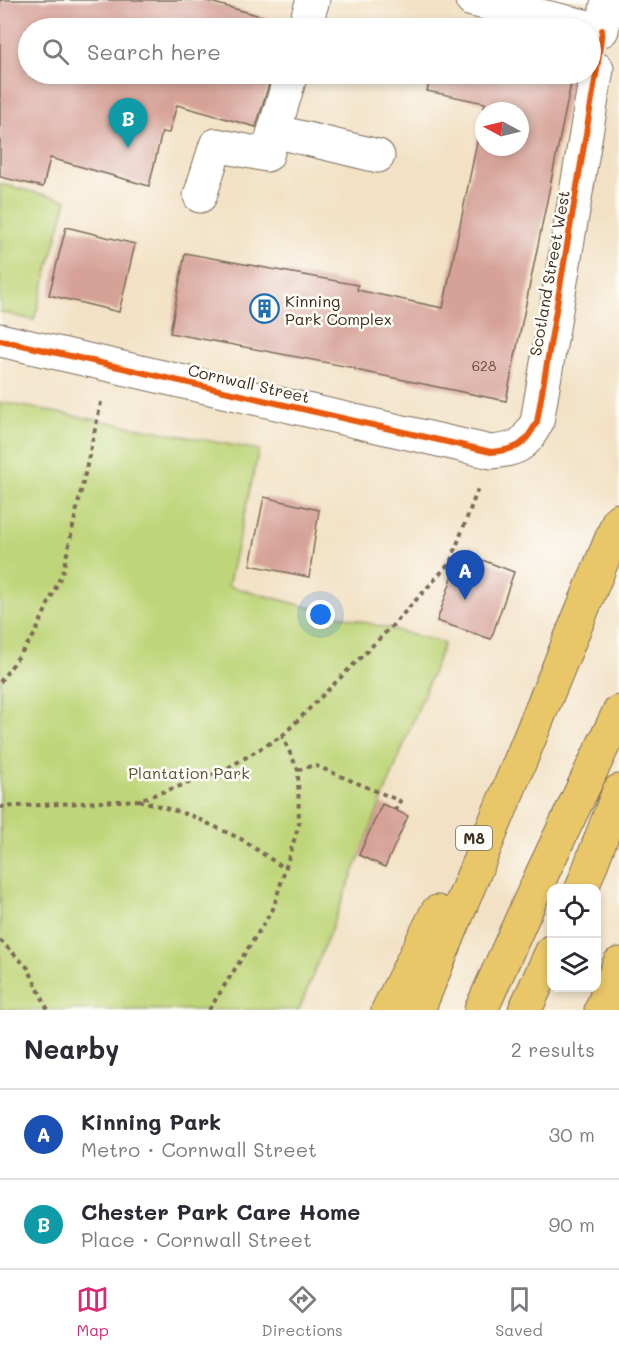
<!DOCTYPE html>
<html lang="en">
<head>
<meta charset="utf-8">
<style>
	body { margin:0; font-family:Mali,sans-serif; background:#f2f2f3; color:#2b2b33 }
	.controls { position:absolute; right:18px; bottom:18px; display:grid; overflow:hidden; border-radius:12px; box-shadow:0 3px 9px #0003 }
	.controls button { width:54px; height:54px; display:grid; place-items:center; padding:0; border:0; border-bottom:2px solid #e1e1e2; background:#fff; color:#2b2b33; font:30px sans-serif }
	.compass { position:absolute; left:475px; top:102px; width:54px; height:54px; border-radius:50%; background:#fff; box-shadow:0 3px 9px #0003; rotate:277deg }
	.you { position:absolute; left:321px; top:615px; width:21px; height:21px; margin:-15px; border:4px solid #fff; border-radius:50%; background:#1a73e8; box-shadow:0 0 0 9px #1a73e833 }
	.badge { display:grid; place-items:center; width:39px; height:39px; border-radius:50%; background:#db2777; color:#fff; font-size:20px; font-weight:700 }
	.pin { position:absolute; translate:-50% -50px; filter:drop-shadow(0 2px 3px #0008) }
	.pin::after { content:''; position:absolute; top:32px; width:21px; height:18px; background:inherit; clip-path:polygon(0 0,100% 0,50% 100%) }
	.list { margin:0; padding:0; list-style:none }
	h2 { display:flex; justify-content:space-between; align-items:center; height:78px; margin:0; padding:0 24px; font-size:26px }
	h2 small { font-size:20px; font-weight:400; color:#7c7c81 }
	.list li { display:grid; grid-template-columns:39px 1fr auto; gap:18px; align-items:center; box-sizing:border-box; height:90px; padding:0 24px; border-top:2px solid #e1e1e2 }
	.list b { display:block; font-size:22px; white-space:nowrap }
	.list p { margin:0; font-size:20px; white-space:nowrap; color:#7c7c81 }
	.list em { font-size:20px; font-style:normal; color:#7c7c81 }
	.icon { flex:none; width:33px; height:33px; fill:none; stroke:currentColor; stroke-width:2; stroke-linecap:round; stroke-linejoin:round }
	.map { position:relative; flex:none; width:619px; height:1010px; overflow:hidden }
	.search { position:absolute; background:#fff; box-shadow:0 3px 9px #0003; left:18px; right:18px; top:18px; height:66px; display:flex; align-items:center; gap:15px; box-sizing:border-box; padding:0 21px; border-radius:33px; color:#7c7c81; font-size:22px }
	.sheet { height:258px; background:#fff }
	nav { display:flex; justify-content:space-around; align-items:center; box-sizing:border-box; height:84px; border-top:2px solid #e1e1e2; background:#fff; font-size:16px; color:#7c7c81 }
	nav a { display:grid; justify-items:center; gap:3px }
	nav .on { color:#db2777 }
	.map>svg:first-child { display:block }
	.green { fill:#bfd579; stroke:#7d804c; stroke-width:1.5 }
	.building { fill:#d6a298; fill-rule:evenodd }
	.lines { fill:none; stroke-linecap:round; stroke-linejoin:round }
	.minor-casing { stroke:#7b6a58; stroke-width:35 }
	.highway-casing { stroke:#7b6a58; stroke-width:35 }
	.path { stroke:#7b6a58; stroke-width:4; stroke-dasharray:4.5 4.5; stroke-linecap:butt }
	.minor { stroke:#fff; stroke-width:33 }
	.highway { stroke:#e9c769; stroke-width:33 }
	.cycleway-casing { stroke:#fdfcf7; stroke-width:10 }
	.cycleway { stroke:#e8590c; stroke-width:6 }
	.labels { text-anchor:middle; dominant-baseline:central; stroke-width:5; stroke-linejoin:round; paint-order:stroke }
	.number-label { font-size:14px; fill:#62483c }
	.shield { fill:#fdfcf7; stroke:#75695f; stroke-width:1.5 }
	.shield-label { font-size:15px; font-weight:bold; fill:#3b2a1e }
	.street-label { font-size:16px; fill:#3b2a1e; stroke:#fdfcf7 }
	.poi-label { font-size:16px; fill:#3b2a1e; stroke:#fdfcf7; text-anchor:start }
	.park-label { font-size:16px; fill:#5c5535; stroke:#fdfcf7 }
</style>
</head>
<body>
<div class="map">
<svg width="619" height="1010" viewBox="0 0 619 1010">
	<rect width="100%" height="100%" fill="#fdfcf7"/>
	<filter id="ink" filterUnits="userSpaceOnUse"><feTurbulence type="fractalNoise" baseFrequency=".0167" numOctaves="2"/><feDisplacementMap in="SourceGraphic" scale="12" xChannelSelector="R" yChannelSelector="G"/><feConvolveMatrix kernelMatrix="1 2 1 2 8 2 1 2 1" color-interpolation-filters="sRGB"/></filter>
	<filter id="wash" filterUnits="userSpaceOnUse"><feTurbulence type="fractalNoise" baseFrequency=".008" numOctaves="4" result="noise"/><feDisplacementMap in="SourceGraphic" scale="24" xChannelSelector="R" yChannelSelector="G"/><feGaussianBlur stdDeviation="1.35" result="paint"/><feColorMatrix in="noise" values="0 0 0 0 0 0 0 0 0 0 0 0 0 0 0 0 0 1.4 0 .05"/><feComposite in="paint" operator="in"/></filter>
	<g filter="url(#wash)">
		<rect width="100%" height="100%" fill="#f2e1c4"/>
		<path class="green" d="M0 184 67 200 34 320 0 312Z
			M0 402 259 450 228 586 444 643 299 1010H0Z"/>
		<g id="blocks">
			<path class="building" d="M0 0H203L286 23V25L285 28H28V74H272L256 127 177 105 169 133 162 132 149 186 50 158 43 187 0 177Z
				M431 74H573L506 401 355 370V368L170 333 185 253 358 285 357 290 443 308 485 103 427 91ZM484 111H520V147H484Z
				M66 227 135 244 119 312 49 295Z
				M264 497 319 510 309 577 250 565Z
				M461 552 514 572 491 639 437 621Z
				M382 804 408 816 385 867 359 855Z"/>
		</g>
	</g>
	<g filter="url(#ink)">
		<use href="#blocks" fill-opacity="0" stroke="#7b6a58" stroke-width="1.5"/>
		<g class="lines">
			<defs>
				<path id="minor" d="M472 0 602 30 608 0
					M304 28 313 0
					M274 131 378 156
					M200 196 216 145 267 155 291 74
					M0 340 491 452C519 449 524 446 537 422L597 69"/>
				<path id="highway" d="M582 888 619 791
					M388 1010 437 912
					M418 1010 619 520
					M481 1010 542 874 619 712
					M525 1010 552 951
					M601 1010 619 964"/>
			</defs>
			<use href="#minor" class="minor-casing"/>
			<use href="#highway" class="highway-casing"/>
			<path class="path" d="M0 682 35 634 63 571 102 398
				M298 770 314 765 400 801 395 810
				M139 800 192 816 241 839 284 868
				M0 807 139 800 221 772 282 736 392 626 450 563 479 486
				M0 940 28 968 48 1010
				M209 1010 273 909 299 824 298 770 282 736"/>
			<use href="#minor" class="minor"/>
			<use href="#highway" class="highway"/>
			<defs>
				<path id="cycleway" d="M0 340 491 452C519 449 524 446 537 422L597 69 602 30"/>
			</defs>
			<use href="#cycleway" class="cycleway-casing"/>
			<use href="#cycleway" class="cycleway"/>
		</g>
	</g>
	<defs>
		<symbol id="building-ring" viewBox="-11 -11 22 22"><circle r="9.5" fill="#fdfcf7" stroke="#1f6fb2" stroke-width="1.5"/><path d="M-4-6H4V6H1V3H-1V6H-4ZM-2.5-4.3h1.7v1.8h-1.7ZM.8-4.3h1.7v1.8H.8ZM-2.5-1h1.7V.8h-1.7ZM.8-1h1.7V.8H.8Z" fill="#1f6fb2"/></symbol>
	</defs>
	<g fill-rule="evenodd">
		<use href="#building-ring" x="248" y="292" width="33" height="33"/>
	</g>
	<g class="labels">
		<g class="number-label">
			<text x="484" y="365">628</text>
		</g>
		<rect class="shield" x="456" y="826" width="36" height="24" rx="4.5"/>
		<g class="shield-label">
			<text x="474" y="838">M8</text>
		</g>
		<g class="street-label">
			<text transform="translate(549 273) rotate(-80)">Scotland Street West</text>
			<text transform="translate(249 383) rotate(13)">Cornwall Street</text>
		</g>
		<g class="poi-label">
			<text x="285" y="300">Kinning<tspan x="285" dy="18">Park Complex</tspan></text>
		</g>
		<g class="park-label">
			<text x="189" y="772">Plantation Park</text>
		</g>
	</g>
</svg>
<div class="controls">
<button><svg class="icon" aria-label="locate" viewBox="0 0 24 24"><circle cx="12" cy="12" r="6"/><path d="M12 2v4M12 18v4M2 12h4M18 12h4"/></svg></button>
<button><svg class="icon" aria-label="layers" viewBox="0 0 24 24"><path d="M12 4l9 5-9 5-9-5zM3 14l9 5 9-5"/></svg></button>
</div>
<svg class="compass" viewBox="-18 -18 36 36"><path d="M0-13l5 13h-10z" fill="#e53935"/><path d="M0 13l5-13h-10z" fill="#7c7c81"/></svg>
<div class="you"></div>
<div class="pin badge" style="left:465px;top:600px;background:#1a4fb4">A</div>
<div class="pin badge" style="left:128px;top:148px;background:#0f9aa8">B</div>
<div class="search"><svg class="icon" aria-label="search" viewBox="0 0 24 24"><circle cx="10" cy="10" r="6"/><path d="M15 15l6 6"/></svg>Search here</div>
</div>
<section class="sheet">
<h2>Nearby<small>2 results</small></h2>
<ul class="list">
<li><span class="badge" style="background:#1a4fb4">A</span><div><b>Kinning Park</b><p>Metro · Cornwall Street</p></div><em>30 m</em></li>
<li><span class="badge" style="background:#0f9aa8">B</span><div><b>Chester Park Care Home</b><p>Place · Cornwall Street</p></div><em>90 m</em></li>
</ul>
</section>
<nav>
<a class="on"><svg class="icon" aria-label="map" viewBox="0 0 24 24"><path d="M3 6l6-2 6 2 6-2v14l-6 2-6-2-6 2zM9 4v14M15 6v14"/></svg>Map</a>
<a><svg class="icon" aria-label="directions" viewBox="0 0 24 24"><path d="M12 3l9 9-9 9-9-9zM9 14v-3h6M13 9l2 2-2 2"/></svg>Directions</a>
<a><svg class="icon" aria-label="saved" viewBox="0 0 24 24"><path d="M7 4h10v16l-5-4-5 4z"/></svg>Saved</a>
</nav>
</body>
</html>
